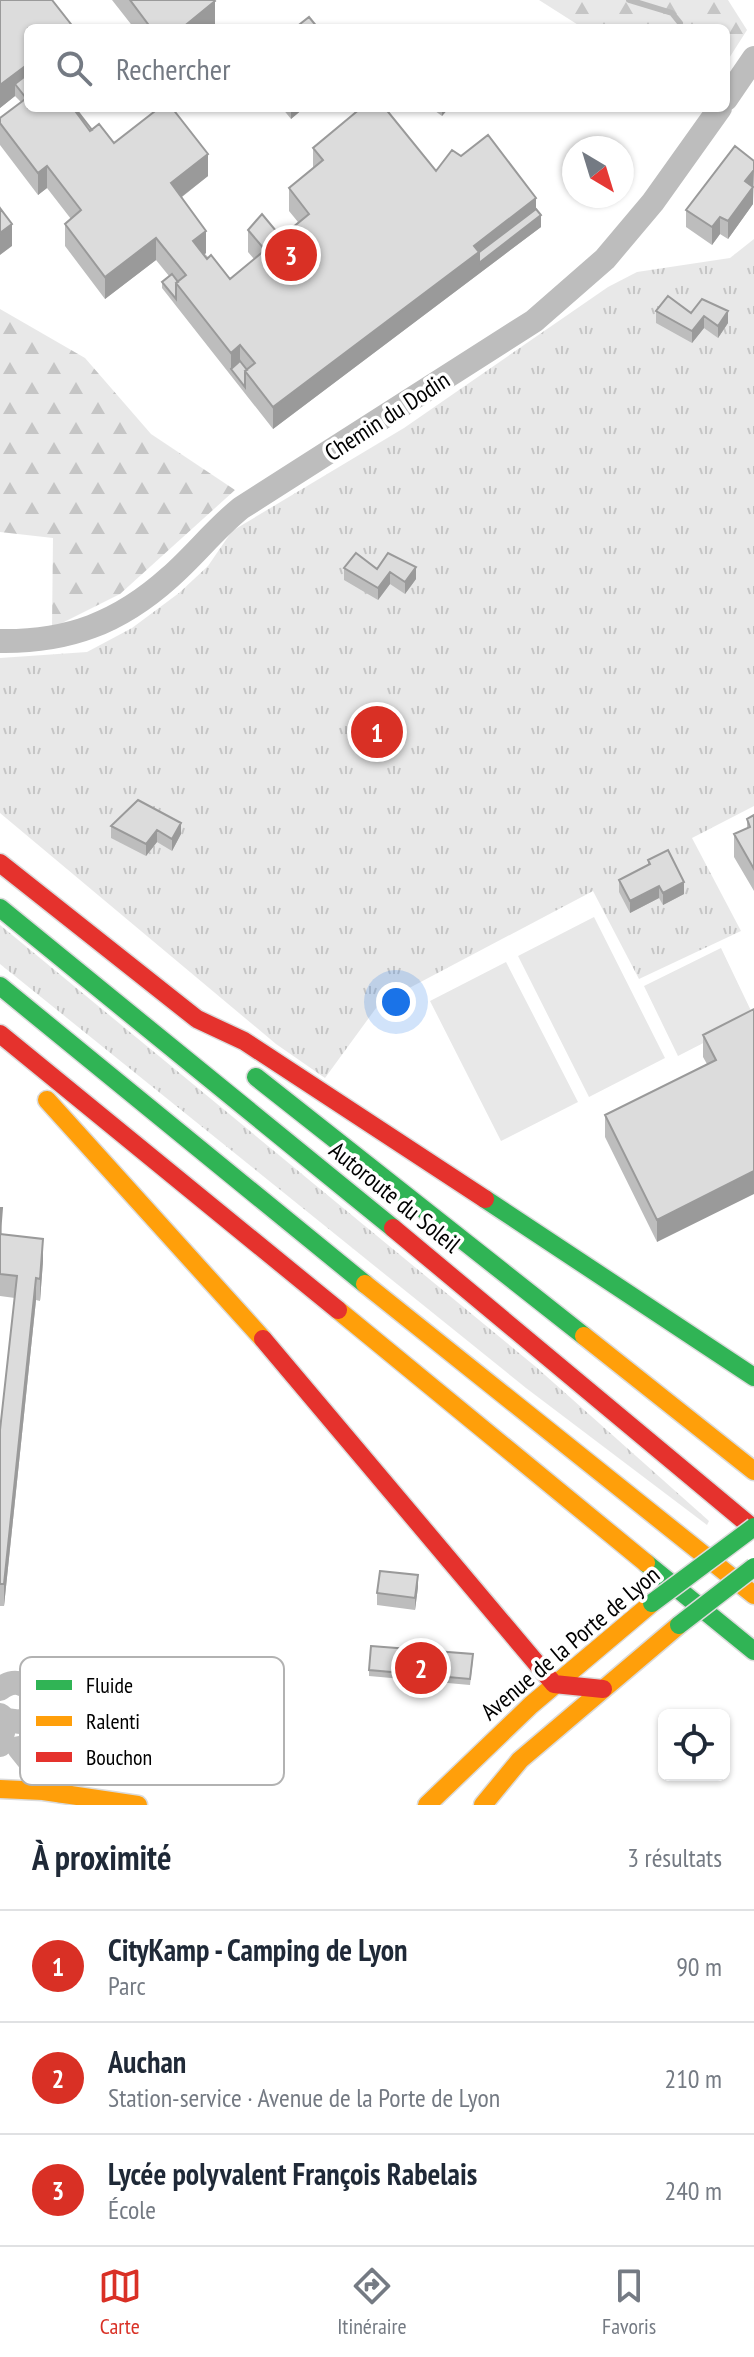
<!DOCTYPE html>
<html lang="fr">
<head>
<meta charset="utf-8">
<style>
	body { margin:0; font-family:"PT Sans Narrow",sans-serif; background:#f2f2f3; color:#1f2937 }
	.controls { position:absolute; right:24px; bottom:24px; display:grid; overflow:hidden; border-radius:12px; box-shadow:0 2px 6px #0004 }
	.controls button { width:72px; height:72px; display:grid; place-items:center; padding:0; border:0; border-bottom:2px solid #e0e1e3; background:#fff; color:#1f2937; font:40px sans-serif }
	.compass { position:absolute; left:562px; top:136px; width:72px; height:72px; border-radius:50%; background:#fff; box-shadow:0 2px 6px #0004; rotate:142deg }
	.you { position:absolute; left:396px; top:1002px; width:28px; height:28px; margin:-20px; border:6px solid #fff; border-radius:50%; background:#1a73e8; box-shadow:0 0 0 12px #1a73e833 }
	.badge { display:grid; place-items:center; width:52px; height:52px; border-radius:50%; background:#d93025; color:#fff; font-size:26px; font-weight:700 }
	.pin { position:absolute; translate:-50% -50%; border:4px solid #fff; box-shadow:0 2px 8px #0006 }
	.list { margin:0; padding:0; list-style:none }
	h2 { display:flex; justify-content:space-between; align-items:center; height:104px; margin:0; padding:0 32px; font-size:34px }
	h2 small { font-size:26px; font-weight:400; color:#747a83 }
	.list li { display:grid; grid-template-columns:52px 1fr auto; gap:24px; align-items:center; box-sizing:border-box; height:112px; padding:0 32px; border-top:2px solid #e0e1e3 }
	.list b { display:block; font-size:30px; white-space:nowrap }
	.list p { margin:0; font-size:26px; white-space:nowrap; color:#747a83 }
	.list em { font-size:26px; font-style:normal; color:#747a83 }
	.icon { flex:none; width:44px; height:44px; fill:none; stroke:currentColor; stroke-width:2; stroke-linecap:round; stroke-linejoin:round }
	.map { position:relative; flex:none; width:754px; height:1805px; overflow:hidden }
	.search { position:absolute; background:#fff; box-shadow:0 2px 6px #0004; left:24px; right:24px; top:24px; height:88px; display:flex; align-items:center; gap:20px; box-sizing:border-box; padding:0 28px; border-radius:12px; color:#747a83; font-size:30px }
	.sheet { height:440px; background:#fff }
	nav { display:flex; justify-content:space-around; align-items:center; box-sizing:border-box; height:112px; border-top:2px solid #e0e1e3; background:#fff; font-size:22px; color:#747a83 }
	nav a { display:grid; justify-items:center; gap:4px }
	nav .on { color:#d93025 }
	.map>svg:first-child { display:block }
	.grass { fill:url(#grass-tufts) }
	.forest { fill:url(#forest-firs) }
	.garden { fill:#e8e8e8 }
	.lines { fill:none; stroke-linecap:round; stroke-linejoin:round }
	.stream { stroke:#bababa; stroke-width:6 }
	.fast-casing { stroke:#dbdbdb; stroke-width:21 }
	.slow-casing { stroke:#dbdbdb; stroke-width:21 }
	.jam-casing { stroke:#dbdbdb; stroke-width:21 }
	.street { stroke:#bdbdbd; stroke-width:24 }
	.fast { stroke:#30b455; stroke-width:18 }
	.slow { stroke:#ff9f0a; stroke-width:18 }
	.jam { stroke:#e5322d; stroke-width:18 }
	.fast-bridge-casing { stroke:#dbdbdb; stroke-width:21; stroke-linecap:butt }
	.fast-bridge { stroke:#30b455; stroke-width:18 }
	.wall { fill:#bdbdbd }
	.shaded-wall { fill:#9a9a9a }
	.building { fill:#dcdcdc; stroke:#9a9a9a; stroke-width:2 }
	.labels { text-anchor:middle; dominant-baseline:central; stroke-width:7; stroke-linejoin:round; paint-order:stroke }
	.street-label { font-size:24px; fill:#000; stroke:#fff }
	.key { fill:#fff; stroke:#b2b2b2; stroke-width:2 }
	.key-label { font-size:22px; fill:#000 }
</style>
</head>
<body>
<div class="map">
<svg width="754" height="1805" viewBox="0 0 754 1805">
	<defs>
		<pattern id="grass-tufts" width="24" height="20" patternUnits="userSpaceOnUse" patternTransform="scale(2)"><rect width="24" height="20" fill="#e8e8e8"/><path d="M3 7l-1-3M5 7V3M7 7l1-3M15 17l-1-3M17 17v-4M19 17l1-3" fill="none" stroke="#c5c5c5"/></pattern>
		<pattern id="forest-firs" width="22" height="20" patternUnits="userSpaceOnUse" patternTransform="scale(2)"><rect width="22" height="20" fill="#e8e8e8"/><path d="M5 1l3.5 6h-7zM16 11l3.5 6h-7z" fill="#c5c5c5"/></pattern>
	</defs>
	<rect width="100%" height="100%" fill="#fff"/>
	<path class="grass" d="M754 239V806L692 838 741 931 639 979 593 891 379 1004 325 1078 276 1044 0 813V658L87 652 132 628 179 593 208 566 232 531 404 428 608 287 637 272 730 258Z
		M0 925 536 1367 709 1521 707 1525 526 1388 0 964Z"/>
	<path class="forest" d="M539 0H728L747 30 726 63V28H583Z
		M0 309 85 358 151 434 235 490 120 594 52 628 53 538 0 532Z"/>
	<path class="garden" d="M594 917 665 1058 589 1097 518 956Z
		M721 948 754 1017 678 1056 644 986Z
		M506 962 578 1102 501 1141 430 1001Z"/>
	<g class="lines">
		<path class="stream" d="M629 0 672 13 680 23"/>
		<defs>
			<path id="fast" d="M0 908 393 1228
				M0 986 365 1284
				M256 1077 584 1336
				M485 1199 754 1377
				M646 1563 754 1651"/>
			<path id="slow" d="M47 1100 263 1339
				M365 1284 754 1595
				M338 1310 646 1563
				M584 1336 754 1471
				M0 1789 43 1791 138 1805
				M427 1805 531 1705 652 1603
				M483 1805 520 1760 679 1625"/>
			<path id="jam" d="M0 863 197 1019 244 1041 485 1199
				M0 1034 338 1310
				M393 1228 754 1529
				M263 1339 554 1684 603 1689"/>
		</defs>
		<use href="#fast" class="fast-casing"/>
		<use href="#slow" class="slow-casing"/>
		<use href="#jam" class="jam-casing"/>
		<path class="street" d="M726 99 754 58
			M0 641C68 642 119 623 170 577 195 555 215 529 241 508L534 321 605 259 653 202 720 108
			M0 1689C26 1668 50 1706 21 1722L6 1720 0 1715
			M0 1745 6 1720
			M19 1748 39 1773 62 1791"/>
		<use href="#fast" class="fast"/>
		<use href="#slow" class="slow"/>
		<use href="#jam" class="jam"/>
		<defs>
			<path id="fast-bridge" d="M652 1603 754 1527
				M679 1625 754 1567"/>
		</defs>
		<use href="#fast-bridge" class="fast-bridge-casing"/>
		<use href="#fast-bridge" class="fast-bridge"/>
	</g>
	<path class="wall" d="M0 0 28 28V108L92 130 114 143 208 176 182 197 206 253 205 254 230 279 254 259 248 252V230L281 237 298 222 289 211V188L313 168V148L436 171 536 209 541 227 273 429 162 288V282L169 276 156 260 105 299 65 246V224L71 219 47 188 38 195 0 145V118L21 102 15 96 0 108Z
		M112 0H214L215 24 210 28H134Z
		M282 108H304L291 119Z
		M431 108H449L442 116Z
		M753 188V204L728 239 720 234 712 245 686 227V210Z
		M656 311 691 313 728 323 718 338 704 328 692 343 656 323Z
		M344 568 377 569 416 579 405 594 390 584 378 600 344 580Z
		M138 800 181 834 172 851 157 842 146 856 111 838V826Z
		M754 815V891L734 857V834L747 828V819Z
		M648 860 684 894 663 905 659 898 630 913 619 892V880L648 865Z
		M754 1009 657 1242 605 1137V1115L707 1064 703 1057V1035Z
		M0 1208 2 1234 43 1261 40 1301 36 1300 4 1606H0V1430L15 1298 0 1296Z
		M418 1587 415 1610 377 1605V1593Z
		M473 1660 470 1685 369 1676V1670Z"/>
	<path class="shaded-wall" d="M215 1V24L210 28H182Z
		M28 64V86L15 84V96L0 108V85Z
		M291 108H304L291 119Z
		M444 108H449L442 116V110Z
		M208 154V176L171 205V183Z
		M47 166V188L38 195V173Z
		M754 170 753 204 728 239V221L745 181Z
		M536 198V219L541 215V227L273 429V407L474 246Z
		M720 217V234L712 245V227Z
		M12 224V246L0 255V233Z
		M206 231V253L196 261 193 241Z
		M156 238V260L105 299V277Z
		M728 311V323L718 338V326Z
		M704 316V328L692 343V331Z
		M240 345V367L231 369V353Z
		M416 567V579L405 594V582Z
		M390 572V584L378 600V588Z
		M181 823V834L172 851V839Z
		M157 830V842L146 856V844Z
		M684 882V894L663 905V893Z
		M659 886V898L630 913V901Z
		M754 1171V1194L657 1242V1220Z
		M43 1239V1261L40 1301V1279Z
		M36 1278V1300L4 1606V1584Z
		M418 1575V1587L415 1610V1598Z"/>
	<path class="building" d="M0 0H52L74 28H28V64L0 85Z
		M130 0H214L215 1 182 28H151Z
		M309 17 318 28H295Z
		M28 74V97L26 98 15 84Z
		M28 97V108H73L90 131 99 124 114 143 159 108H172L208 154 171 183 206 231 193 241 207 259 211 255 230 279 265 250 248 230 262 214 281 237 309 214 289 188 323 160 313 148 361 108H385L436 171 452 150 461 156 488 135 536 198 474 246 479 252 273 407 245 371 255 363 240 345 231 353 176 283 186 275 156 238 105 277 65 224 81 210 47 166 38 173 0 123V118Z
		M73 108H75L92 130 90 131Z
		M735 146 754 161V170L745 181 753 187 728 221 720 217 712 227 686 210Z
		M0 208 12 224 0 233Z
		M536 209 541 215 479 263V252L474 256Z
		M172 274 178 282 176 283V299L162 282Z
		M668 296 691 313 702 299 728 311 718 326 704 316 692 331 656 311Z
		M240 361 247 370 245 371V387L231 369Z
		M356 553 377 569 388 553 416 567 405 582 390 572 378 588 344 568Z
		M138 800 181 823 172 839 157 830 146 844 111 826Z
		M754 815V869L734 834 750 827 747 819Z
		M668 850 684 882 663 893 659 886 630 901 619 880 650 864 648 860Z
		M754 1009V1171L657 1220 605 1115 716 1060 703 1035Z
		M0 1208H2L0 1234 43 1239 40 1279 36 1278 4 1584H0V1430L17 1276 0 1274Z
		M380 1571 418 1575 415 1598 377 1593Z
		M371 1646 473 1654 470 1679 369 1670Z"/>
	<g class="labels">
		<g class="street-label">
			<text transform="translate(387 416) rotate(-33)">Chemin du Dodin</text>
			<text transform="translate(395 1197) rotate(39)">Autoroute du Soleil</text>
			<text transform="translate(570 1643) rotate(-40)">Avenue de la Porte de Lyon</text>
		</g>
	</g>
	<rect x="20" y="1657" width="264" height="128" rx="12" class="key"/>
	<rect x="36" y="1680" width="36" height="10" fill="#30b455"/>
	<rect x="36" y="1716" width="36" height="10" fill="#ff9f0a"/>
	<rect x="36" y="1752" width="36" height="10" fill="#e5322d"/>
	<g class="key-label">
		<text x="86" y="1693">Fluide</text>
		<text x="86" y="1729">Ralenti</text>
		<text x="86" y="1765">Bouchon</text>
	</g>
</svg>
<div class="controls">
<button><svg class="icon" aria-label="locate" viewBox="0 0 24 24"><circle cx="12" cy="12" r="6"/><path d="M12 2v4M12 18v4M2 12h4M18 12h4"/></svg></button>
</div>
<svg class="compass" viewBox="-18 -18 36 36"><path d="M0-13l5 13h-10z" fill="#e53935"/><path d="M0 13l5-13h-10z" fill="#747a83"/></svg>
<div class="you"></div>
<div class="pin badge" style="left:377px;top:732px">1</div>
<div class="pin badge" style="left:421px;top:1668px">2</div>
<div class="pin badge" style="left:291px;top:255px">3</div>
<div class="search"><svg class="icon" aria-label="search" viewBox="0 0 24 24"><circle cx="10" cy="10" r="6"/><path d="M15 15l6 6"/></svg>Rechercher</div>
</div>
<section class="sheet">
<h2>À proximité<small>3 résultats</small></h2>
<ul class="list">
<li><span class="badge">1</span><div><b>CityKamp - Camping de Lyon</b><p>Parc</p></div><em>90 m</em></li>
<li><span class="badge">2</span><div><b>Auchan</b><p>Station-service · Avenue de la Porte de Lyon</p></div><em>210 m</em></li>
<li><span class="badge">3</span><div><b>Lycée polyvalent François Rabelais</b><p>École</p></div><em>240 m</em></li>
</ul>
</section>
<nav>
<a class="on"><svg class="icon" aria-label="map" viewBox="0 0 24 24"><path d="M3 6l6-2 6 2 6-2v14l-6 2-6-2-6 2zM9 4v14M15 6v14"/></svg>Carte</a>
<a><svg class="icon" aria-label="directions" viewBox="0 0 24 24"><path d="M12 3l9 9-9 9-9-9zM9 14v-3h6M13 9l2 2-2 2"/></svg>Itinéraire</a>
<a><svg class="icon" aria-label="saved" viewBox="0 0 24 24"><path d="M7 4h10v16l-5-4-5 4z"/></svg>Favoris</a>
</nav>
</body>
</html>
